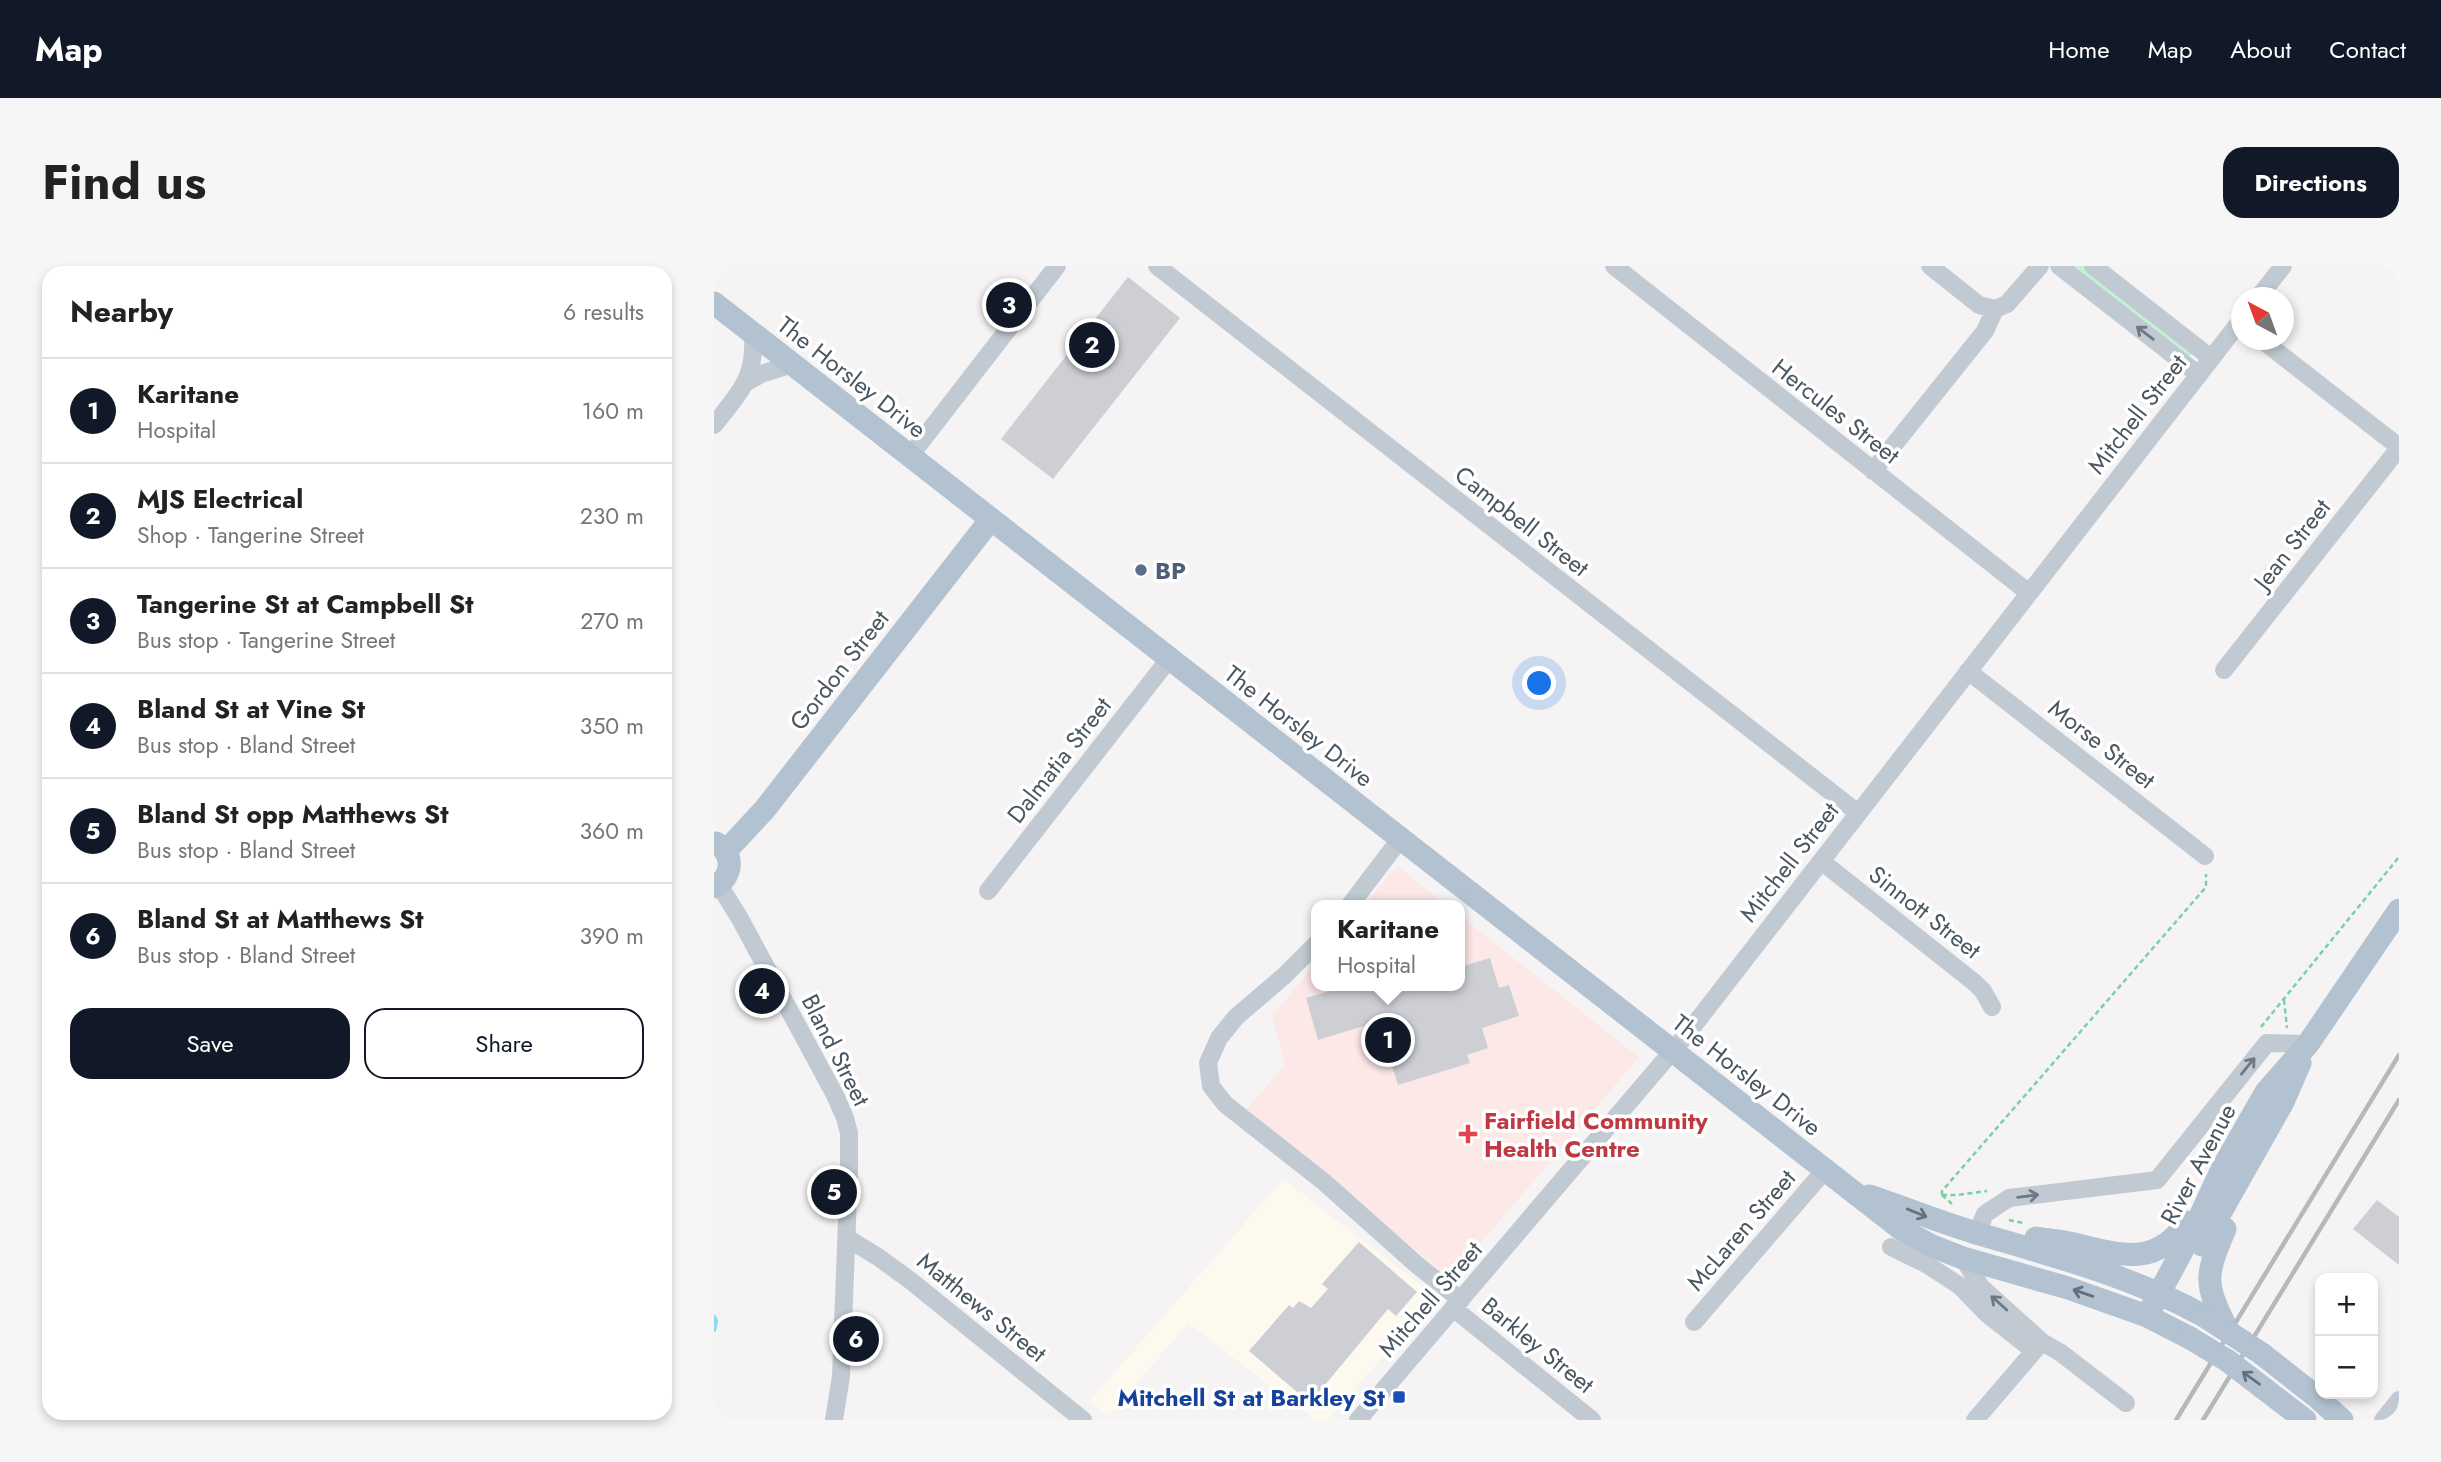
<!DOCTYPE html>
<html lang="en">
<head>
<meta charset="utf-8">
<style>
	body { margin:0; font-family:Jost,sans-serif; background:#f6f6f6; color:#222 }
	.controls { position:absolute; right:21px; bottom:21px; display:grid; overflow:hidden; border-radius:14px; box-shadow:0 4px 10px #0003 }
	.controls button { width:63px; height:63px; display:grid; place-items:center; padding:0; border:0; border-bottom:2px solid #e0e0e0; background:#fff; color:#222; font:35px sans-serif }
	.compass { position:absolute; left:1517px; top:21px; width:63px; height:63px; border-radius:50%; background:#fff; box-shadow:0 4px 10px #0003; rotate:319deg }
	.you { position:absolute; left:826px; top:418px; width:24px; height:24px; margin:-18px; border:5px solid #fff; border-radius:50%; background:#1a73e8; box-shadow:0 0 0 10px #1a73e833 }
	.badge { display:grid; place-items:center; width:46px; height:46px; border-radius:50%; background:#111827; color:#fff; font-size:23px; font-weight:700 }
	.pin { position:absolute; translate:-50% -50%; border:4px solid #fff; box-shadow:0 2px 7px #0006 }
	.popup { position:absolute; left:597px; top:634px; width:154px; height:91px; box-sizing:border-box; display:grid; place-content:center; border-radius:14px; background:#fff; filter:drop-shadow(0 2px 5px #0005); font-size:23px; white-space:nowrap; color:#767676 }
	.popup b { font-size:26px; color:#222 }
	.popup::after { content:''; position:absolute; left:50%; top:100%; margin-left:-14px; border:14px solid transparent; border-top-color:#fff }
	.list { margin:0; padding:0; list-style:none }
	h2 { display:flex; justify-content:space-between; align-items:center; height:91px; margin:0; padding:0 28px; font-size:30px }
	h2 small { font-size:23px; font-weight:400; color:#767676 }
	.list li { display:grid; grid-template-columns:46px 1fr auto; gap:21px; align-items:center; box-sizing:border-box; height:105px; padding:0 28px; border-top:2px solid #e0e0e0 }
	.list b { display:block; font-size:26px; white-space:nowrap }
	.list p { margin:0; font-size:23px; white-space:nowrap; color:#767676 }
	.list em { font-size:23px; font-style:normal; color:#767676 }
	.actions { display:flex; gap:14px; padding:21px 28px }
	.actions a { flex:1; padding:16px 0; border:2px solid #111827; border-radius:21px; text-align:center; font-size:24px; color:#111827 }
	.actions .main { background:#111827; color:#fff }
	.map { position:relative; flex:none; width:1685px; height:1154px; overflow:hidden; border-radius:21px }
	header { display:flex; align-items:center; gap:42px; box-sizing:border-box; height:98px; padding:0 35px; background:#111827; color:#fff }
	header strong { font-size:33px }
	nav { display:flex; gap:38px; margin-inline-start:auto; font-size:24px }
	.intro { display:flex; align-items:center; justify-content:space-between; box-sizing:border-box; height:168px; padding:0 42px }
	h1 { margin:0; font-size:49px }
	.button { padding:18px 32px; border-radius:21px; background:#111827; color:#fff; font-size:24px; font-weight:700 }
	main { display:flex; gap:42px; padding:0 42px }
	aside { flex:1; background:#fff; border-radius:21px; box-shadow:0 4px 10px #0003 }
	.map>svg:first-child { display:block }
	.commercial { fill:#fdf9ef }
	.medical { fill:#fce8e6 }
	.green { fill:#c3f1d5 }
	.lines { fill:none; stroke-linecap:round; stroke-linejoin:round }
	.stream { stroke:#90daee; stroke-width:4.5 }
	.building { fill:#cdcfd5 }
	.path { stroke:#7ad0a6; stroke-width:2.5; stroke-dasharray:5 3.5; stroke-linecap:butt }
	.minor { stroke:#c1cad2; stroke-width:18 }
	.major { stroke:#b3c2d1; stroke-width:23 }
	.rail { stroke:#b5b8bd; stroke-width:4.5 }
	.major-bridge { stroke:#b3c2d1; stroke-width:23 }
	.oneway { stroke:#6e7983 }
	.oneway2 { stroke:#64717d }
	.service-dot { fill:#5c6f8a; stroke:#fff; stroke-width:2.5 }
	.health-dot { fill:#e0444e; stroke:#fff; stroke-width:2.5 }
	.transit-dot { fill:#1a4fb4; stroke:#fff; stroke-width:2.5 }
	.labels { text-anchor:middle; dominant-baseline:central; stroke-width:7; stroke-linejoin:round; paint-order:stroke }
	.street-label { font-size:24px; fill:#4a5661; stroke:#fff }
	.service-label { font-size:24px; font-weight:bold; fill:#4e5e75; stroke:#fff; text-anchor:start }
	.health-label { font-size:24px; font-weight:bold; fill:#be3a42; stroke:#fff; text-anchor:start }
	.transit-label { font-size:24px; font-weight:bold; fill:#164399; stroke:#fff; text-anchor:end }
</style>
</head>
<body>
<header>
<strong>Map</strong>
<nav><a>Home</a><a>Map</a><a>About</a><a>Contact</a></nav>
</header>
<div class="intro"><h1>Find us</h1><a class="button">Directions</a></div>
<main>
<aside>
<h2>Nearby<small>6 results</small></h2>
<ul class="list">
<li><span class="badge">1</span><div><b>Karitane</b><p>Hospital</p></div><em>160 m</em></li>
<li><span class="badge">2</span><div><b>MJS Electrical</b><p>Shop · Tangerine Street</p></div><em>230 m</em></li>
<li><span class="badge">3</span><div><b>Tangerine St at Campbell St</b><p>Bus stop · Tangerine Street</p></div><em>270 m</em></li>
<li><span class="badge">4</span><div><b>Bland St at Vine St</b><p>Bus stop · Bland Street</p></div><em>350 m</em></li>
<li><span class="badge">5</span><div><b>Bland St opp Matthews St</b><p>Bus stop · Bland Street</p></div><em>360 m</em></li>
<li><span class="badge">6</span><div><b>Bland St at Matthews St</b><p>Bus stop · Bland Street</p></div><em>390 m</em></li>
</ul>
<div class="actions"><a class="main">Save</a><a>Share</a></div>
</aside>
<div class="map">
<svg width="1685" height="1154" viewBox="0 0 1685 1154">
	<rect width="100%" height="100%" fill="#f5f3f3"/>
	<path class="commercial" d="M569 913 721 1030 614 1154H601L474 1057 395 1150 375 1136Z"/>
	<path class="medical" d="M683 600 732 639H650Z
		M746 650 925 791 737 1012 665 956 613 908 533 843 571 798 558 750 602 697V720H746Z"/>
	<path class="green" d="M1354 0H1368L1479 85 1474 93Z"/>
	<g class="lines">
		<path class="stream" d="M0 1051 2 1055 0 1064"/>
	</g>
	<path class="building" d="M414 11 466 52 339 213 287 173Z
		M776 692 785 722 795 719 805 750 768 762 774 782 753 789 756 797 684 819 673 784 662 787 653 759 604 774 592 732 632 720H746V701Z
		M1663 934 1685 951V999L1639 963Z
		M645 976 703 1026 682 1050 674 1043 596 1137 535 1085 575 1039 579 1042 585 1035 597 1042 614 1023 608 1018Z"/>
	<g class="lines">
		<path class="path" d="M1570 734 1573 762
			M1547 761 1685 591
			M1228 929H1243L1273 925
			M1228 929 1238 938
			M1228 929V925L1492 621V608
			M1295 954 1309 957"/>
		<path class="minor" d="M443 0 1144 547
			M900 0 1315 327
			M1216 0 1265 39 1281 43
			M1345 0 1485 109
			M1379 0 1497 92
			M1544 32 1569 0
			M1548 74 1685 181
			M33 116 47 108 79 98
			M0 159C26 126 42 112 39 68
			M196 190 343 0
			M1159 205 1271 65 1281 43 1293 38 1326 0
			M1510 404 1685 182
			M1254 405 1491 590
			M1107 595 1261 717 1269 725 1278 741
			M5 619 25 651 121 829 131 852 135 867V904L127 1110 120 1154
			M274 625 455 393
			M636 639 687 572
			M602 678 570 710 522 751 505 772 494 797 497 820 511 838 610 916 702 998 747 1034
			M1263 967 1271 948 1295 932 1443 914 1553 777 1594 778
			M133 972 164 991 197 1015 369 1154
			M1177 981 1212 998 1246 1020 1273 1048 1320 1085
			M1249 992 1267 1021 1328 1076 1347 1087 1412 1137
			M739 1042 878 1154
			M980 1056 1111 904
			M644 1154 973 768 1528 53
			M1261 1154 1327 1077
			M1669 1154 1685 1134"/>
		<path class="major" d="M0 37 1187 963 1218 980 1249 992 1354 1022 1433 1050 1476 1072
			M12 585 51 543 277 253
			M0 621C19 611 21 588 2 577
			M1155 930C1191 942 1226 956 1262 967 1340 990 1418 1010 1490 1050
			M1511 963C1491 1010 1490 1017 1513 1063
			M1322 972C1335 974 1348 975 1360 978 1406 989 1442 1002 1473 956
			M1488 979 1569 836 1586 797
			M1433 1050 1481 961 1508 903 1552 826 1594 778 1685 644
			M1548 1088 1604 1132 1628 1154"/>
		<path class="rail" d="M1462 1154 1685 789
			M1489 1154 1685 834"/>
		<path class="major-bridge" d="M1490 1050 1548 1088
			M1476 1072 1514 1095 1591 1154"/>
	</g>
	<defs><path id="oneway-shaft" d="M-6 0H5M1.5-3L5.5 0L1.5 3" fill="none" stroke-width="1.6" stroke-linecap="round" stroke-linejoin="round" transform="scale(1.75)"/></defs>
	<g class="oneway">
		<use href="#oneway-shaft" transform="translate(1431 67) rotate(-142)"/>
		<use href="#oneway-shaft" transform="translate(1534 800) rotate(-51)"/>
		<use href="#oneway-shaft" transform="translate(1314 930) rotate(-7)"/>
		<use href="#oneway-shaft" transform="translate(1285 1037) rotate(-138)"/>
	</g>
	<g class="oneway2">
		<use href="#oneway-shaft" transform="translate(1203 947) rotate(22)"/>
		<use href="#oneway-shaft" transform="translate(1369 1027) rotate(-161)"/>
		<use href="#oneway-shaft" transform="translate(1537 1112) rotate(-144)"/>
	</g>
	<circle class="service-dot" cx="427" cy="304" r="7"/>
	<path class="health-dot" d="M750.5 857.5h7v7h7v7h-7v7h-7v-7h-7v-7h7z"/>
	<rect class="transit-dot" x="678" y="1124" width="14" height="14" rx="3.5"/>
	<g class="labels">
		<g class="street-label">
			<text transform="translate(138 111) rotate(38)">The Horsley Drive</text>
			<text transform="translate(1122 145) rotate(38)">Hercules Street</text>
			<text transform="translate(1423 148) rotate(-52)">Mitchell Street</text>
			<text transform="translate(808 255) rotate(38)">Campbell Street</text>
			<text transform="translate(1578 278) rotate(-52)">Jean Street</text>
			<text transform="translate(125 404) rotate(-52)">Gordon Street</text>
			<text transform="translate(585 460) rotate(38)">The Horsley Drive</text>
			<text transform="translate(1388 478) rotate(38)">Morse Street</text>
			<text transform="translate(345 494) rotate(-52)">Dalmatia Street</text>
			<text transform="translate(1075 596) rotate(-52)">Mitchell Street</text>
			<text transform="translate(1211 646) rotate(38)">Sinnott Street</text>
			<text transform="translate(122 784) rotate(63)">Bland Street</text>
			<text transform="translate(1033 809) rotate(38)">The Horsley Drive</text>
			<text transform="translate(1484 898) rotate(-62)">River Avenue</text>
			<text transform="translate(1027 964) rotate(-49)">McLaren Street</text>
			<text transform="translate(716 1033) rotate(-49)">Mitchell Street</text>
			<text transform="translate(268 1041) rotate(39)">Matthews Street</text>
			<text transform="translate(824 1079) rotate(39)">Barkley Street</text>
		</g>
		<g class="service-label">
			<text x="441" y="304">BP</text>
		</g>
		<g class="health-label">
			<text x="770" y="854">Fairfield Community<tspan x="770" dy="28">Health Centre</tspan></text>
		</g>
		<g class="transit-label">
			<text x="671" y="1131">Mitchell St at Barkley St</text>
		</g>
	</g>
</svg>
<div class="controls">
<button>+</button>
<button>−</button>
</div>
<svg class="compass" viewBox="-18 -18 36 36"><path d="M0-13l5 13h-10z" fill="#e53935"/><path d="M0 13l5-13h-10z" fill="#767676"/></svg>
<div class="you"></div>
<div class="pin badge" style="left:674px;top:774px">1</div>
<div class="popup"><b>Karitane</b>Hospital</div>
<div class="pin badge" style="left:378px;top:79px">2</div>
<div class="pin badge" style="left:295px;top:39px">3</div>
<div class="pin badge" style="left:48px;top:725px">4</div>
<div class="pin badge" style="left:120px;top:926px">5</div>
<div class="pin badge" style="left:142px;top:1073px">6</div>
</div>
</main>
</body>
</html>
